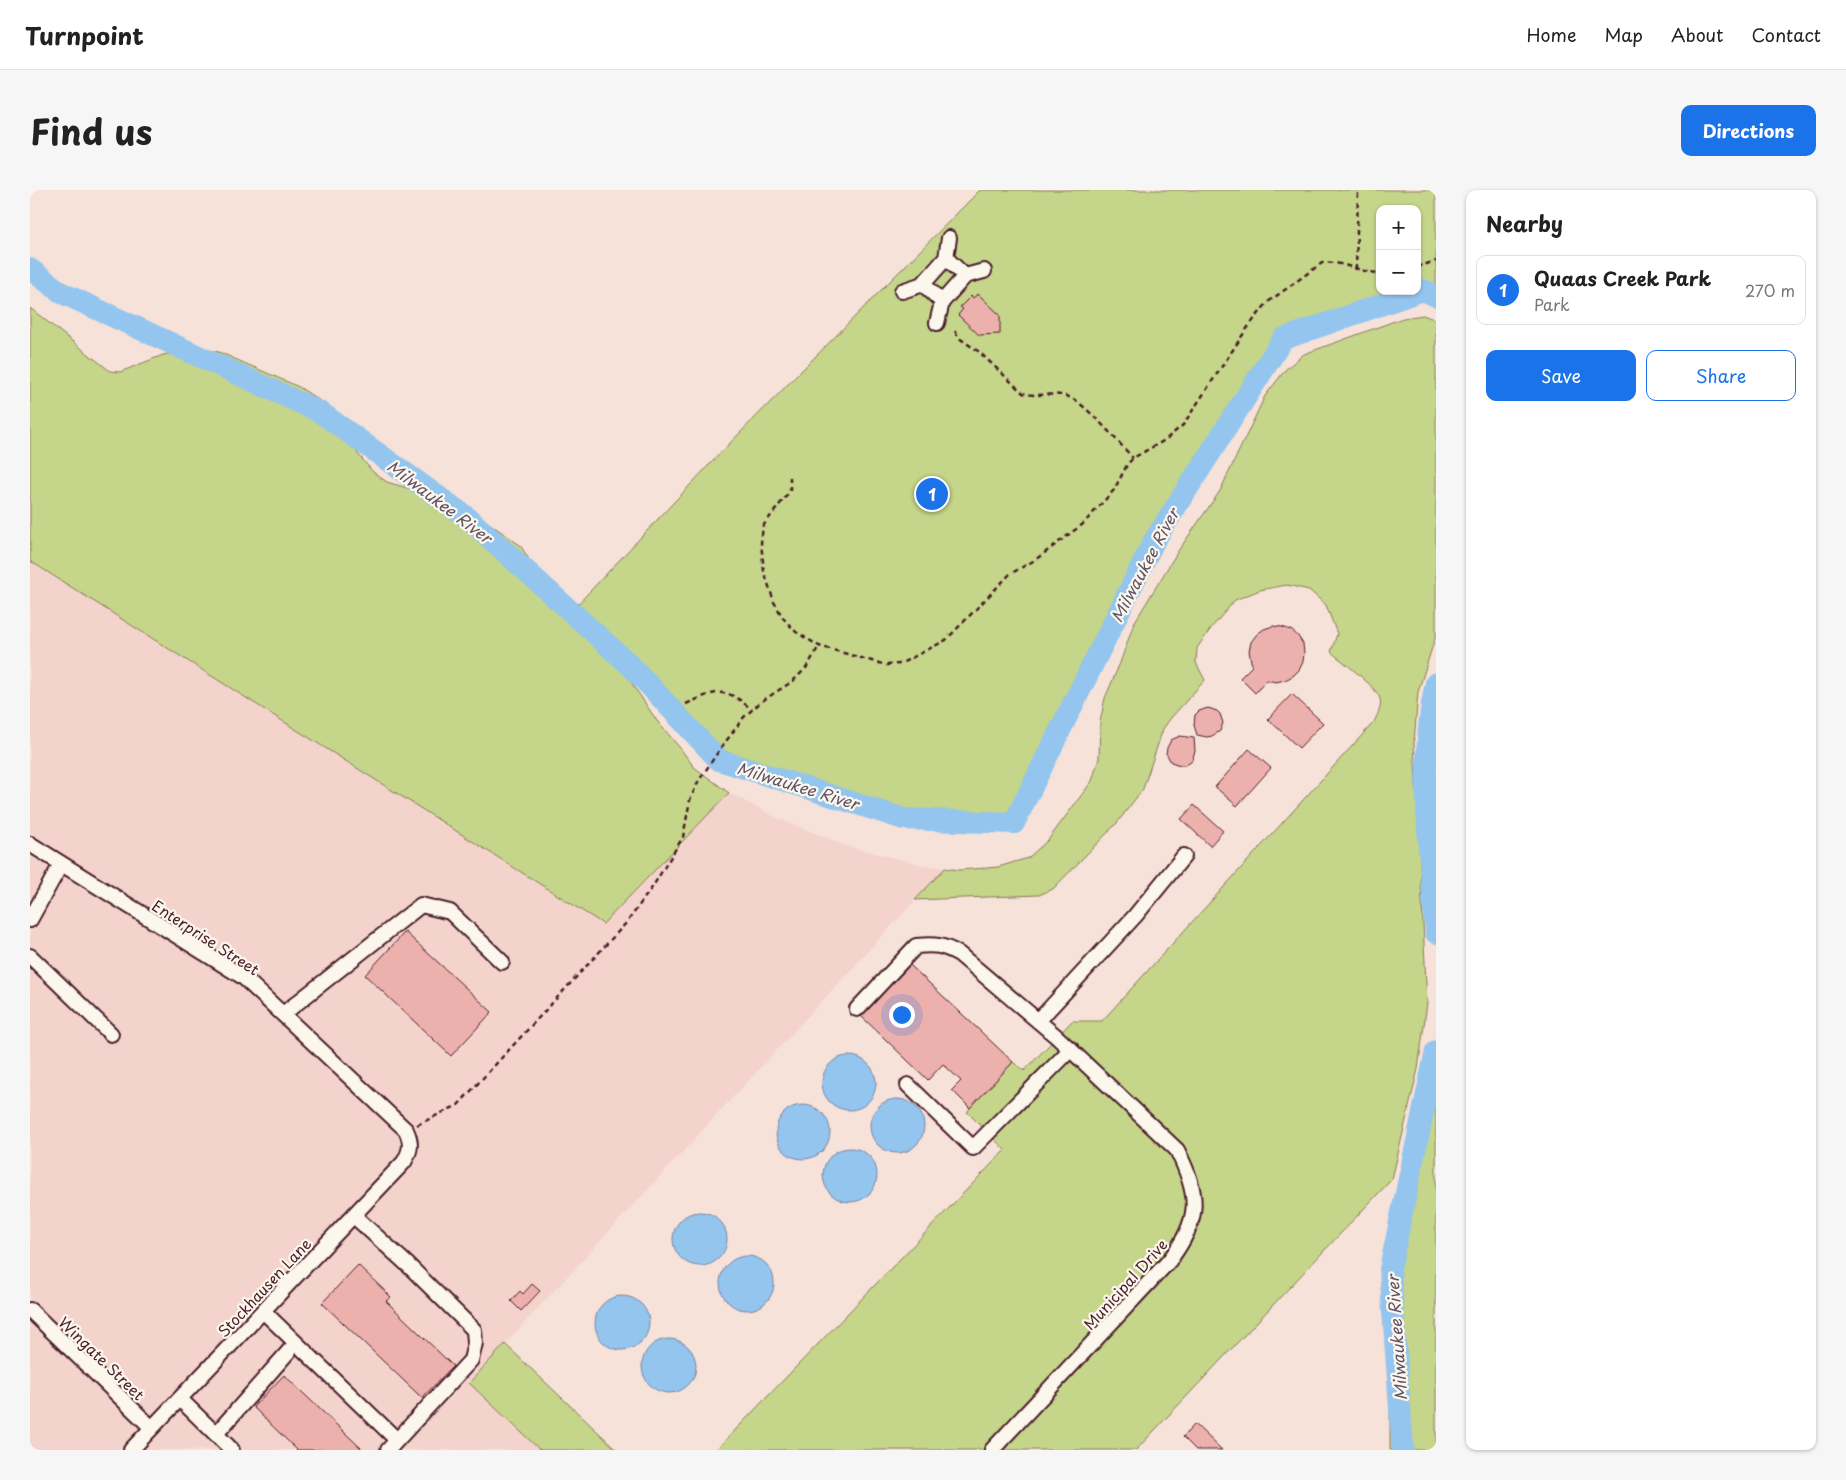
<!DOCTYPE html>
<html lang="en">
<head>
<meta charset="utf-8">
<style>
	body { margin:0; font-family:"Playpen Sans",sans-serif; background:#f6f6f6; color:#222 }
	.controls { position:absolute; right:15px; top:15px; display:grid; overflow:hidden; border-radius:10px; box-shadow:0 1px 4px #0004 }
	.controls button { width:45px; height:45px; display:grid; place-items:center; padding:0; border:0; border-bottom:1px solid #e0e0e0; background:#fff; color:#222; font:25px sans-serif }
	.you { position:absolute; left:871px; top:824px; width:18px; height:18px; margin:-12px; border:4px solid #fff; border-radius:50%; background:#1a73e8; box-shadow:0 0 0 8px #1a73e833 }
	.badge { display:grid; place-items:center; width:32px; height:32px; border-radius:50%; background:#1a73e8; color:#fff; font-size:16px; font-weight:700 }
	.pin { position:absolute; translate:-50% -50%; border:2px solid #fff; box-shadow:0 1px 5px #0006 }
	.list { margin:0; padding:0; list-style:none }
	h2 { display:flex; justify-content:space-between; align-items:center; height:65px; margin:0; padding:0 20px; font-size:21px }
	h2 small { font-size:16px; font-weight:400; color:#767676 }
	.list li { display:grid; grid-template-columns:32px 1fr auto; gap:15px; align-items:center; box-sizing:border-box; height:70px; margin:0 10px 10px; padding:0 10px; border:1px solid #e0e0e0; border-radius:10px }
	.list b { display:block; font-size:19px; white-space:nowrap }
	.list p { margin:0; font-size:16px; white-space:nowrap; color:#767676 }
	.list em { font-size:16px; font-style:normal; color:#767676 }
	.actions { display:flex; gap:10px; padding:15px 20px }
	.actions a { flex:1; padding:11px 0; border:1px solid #1a73e8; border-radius:10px; text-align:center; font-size:18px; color:#1a73e8 }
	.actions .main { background:#1a73e8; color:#fff }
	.map { position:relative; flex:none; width:1406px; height:1260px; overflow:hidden; border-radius:10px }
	header { display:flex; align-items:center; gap:30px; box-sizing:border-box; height:70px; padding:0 25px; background:#fff; border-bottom:1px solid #e0e0e0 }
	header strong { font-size:24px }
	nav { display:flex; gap:28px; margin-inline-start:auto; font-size:18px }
	.intro { display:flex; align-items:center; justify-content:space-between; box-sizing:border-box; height:120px; padding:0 30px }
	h1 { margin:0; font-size:35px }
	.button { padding:12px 22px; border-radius:10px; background:#1a73e8; color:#fff; font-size:18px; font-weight:700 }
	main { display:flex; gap:30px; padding:0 30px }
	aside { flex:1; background:#fff; border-radius:10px; box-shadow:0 1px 4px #0004 }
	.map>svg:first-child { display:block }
	.built { fill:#f4d3cc }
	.green { fill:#c5d589; stroke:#887a5a; fill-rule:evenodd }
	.water { fill:#93c5ef; stroke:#7683a1 }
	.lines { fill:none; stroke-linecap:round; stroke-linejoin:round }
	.river { stroke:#93c5ef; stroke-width:22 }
	.building { fill:#edb1ad; stroke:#4a1f2b }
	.minor-casing { stroke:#4a1f2b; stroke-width:18 }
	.path { stroke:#4a1f2b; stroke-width:2.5; stroke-dasharray:5 4; stroke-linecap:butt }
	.minor { stroke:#fbf7ec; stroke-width:14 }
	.labels { text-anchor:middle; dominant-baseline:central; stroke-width:4.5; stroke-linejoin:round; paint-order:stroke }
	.street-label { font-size:15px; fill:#4a1f2b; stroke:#fbf7ec }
	.water-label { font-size:16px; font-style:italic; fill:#605166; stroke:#fbf7ec }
</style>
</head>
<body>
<header>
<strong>Turnpoint</strong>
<nav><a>Home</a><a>Map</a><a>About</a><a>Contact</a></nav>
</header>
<div class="intro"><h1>Find us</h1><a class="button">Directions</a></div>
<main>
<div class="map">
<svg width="1406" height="1260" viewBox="0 0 1406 1260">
	<rect width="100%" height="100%" fill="#f7e2d9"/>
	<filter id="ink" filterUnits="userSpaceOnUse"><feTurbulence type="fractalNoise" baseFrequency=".02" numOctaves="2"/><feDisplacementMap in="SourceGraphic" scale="10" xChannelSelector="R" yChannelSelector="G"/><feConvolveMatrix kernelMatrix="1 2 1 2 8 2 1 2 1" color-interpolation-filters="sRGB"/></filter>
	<g filter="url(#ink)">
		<path class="built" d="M0 371 573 734 699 603 747 628 820 657 894 675 915 678 439 1193 510 1260H0Z"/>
		<path class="green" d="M950 0H1406V109L1393 101 1253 149 1124 351 984 633 874 629 689 570 594 476 603 495 627 531 650 558 664 577 699 603 573 734 0 371V118L80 181 90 182 133 165 166 158 189 162 269 197 298 216 315 235 328 264 343 282 357 292 394 303 456 331 490 355 507 382 545 417 695 258ZM1350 19H1387V101H1350Z
			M1393 125 1406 130V445L1388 502 1384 553 1397 813 1388 879 1362 989 1106 1260H951L948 1258 946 1260H686L975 960 937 922 940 918 983 872 994 881 1042 831H1072L1344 532C1347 525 1352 518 1350 509 1347 497 1312 471 1301 462L1307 444 1296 415 1279 400 1257 395 1230 400 1205 410 1182 437 1167 458 1166 473 1175 490 1140 529 1133 539 1113 599 1087 633 1023 699 1009 705 885 710 915 678 929 680 968 677 998 668 1018 650 1062 591 1069 568 1070 532 1075 508 1090 473 1104 433 1148 361 1190 301 1235 206 1256 179 1274 164 1373 128Z
			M1406 493V743C1400 661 1387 574 1406 493Z
			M1406 861V1260H1360V1079Z
			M475 1154 587 1260H510L439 1193Z"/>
		<path class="water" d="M792 893a27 27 0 1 1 54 0a27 27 0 1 1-54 0Z
			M840 936a27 27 0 1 1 54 0a27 27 0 1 1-54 0Z
			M746 942a27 27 0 1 1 54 0a27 27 0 1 1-54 0Z
			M793 985a27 27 0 1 1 54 0a27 27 0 1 1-54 0Z
			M643 1049a27 27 0 1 1 54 0a27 27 0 1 1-54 0Z
			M690 1093a27 27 0 1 1 54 0a27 27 0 1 1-54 0Z
			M565 1133a27 27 0 1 1 54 0a27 27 0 1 1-54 0Z
			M612 1176a27 27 0 1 1 54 0a27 27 0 1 1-54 0Z"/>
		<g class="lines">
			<path class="river" d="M0 79 32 103 290 222 438 328 602 477 689 570 874 629 984 633 1124 351 1253 149 1393 100 1406 106
				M1406 493C1388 574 1400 661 1406 743
				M1373 1260 1360 1079 1406 861"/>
		</g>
		<path class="building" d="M948 104 970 125V144L949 145 928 125 933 119 930 117 941 106 943 108Z
			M1243 436 1252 437 1261 440 1268 446 1273 454 1274 463 1273 472 1269 480 1263 486 1255 490 1246 492 1237 490 1225 503 1210 488 1222 476 1219 461 1221 452 1227 444 1234 439Z
			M1262 504 1293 533 1269 558 1238 529Z
			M1178 518 1187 521 1190 524 1193 533 1190 541 1182 546 1177 547 1167 545 1164 535 1165 525 1169 521Z
			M1150 546 1164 548 1165 561 1162 570 1155 575H1150L1141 572 1136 563 1137 558 1141 550Z
			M1219 559 1241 578 1207 616 1185 597Z
			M1164 615 1193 641 1180 656 1151 629Z
			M375 742 462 822 421 866 335 785Z
			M880 775 983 872 940 918 922 900 931 891 913 874 898 890 831 826Z
			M328 1075 361 1107 356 1111 423 1176 392 1208 292 1113Z
			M502 1094 510 1101 491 1121 481 1111 490 1101 493 1104Z
			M254 1185 333 1260H267L223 1217Z
			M1165 1234 1192 1260H1166L1153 1247Z"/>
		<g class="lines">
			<defs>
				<path id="minor" d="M916 68 935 86
					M893 94 912 112
					M872 101 893 94 916 68 919 48
					M907 133 912 112 935 86 954 81
					M0 654 213 787 376 940C382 953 381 960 374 972L101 1260
					M0 730 31 674
					M0 766 81 844
					M827 819 886 756C905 754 913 755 929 764L1027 847 1147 960C1170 1006 1171 1029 1139 1071L962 1260
					M253 824 391 715 420 722 472 772
					M1008 831 1105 726 1154 666
					M878 895 943 958 1041 859
					M324 1026 378 1075 444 1140 445 1153 441 1170 358 1260
					M0 1120 122 1238
					M233 1121 367 1250
					M150 1209 202 1260
					M186 1244 266 1153"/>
			</defs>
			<use href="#minor" class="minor-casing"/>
			<path class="path" d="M1387 77 1406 71
				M1326 80 1328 0
				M925 141 929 148 948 161 993 203C1008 208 1025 201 1039 207 1055 213 1090 254 1103 268
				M760 287V301L733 336 731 353 734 381 744 412 753 428 766 442 789 456 856 475 870 474 916 450 980 384 1005 370 1053 334 1084 300 1097 275 1103 268 1135 250 1153 235 1218 137 1238 112 1292 73C1313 70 1329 83 1350 83
				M656 514C687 500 696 496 722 520
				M387 935 428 915 598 731 623 696 653 647 660 610 668 592 688 562 714 527 732 511 763 491 777 477 789 456"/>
			<use href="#minor" class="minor"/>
		</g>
	</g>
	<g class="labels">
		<g class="street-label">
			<text transform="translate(176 747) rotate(33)">Enterprise Street</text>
			<text transform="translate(1095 1094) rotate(-48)">Municipal Drive</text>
			<text transform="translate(234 1097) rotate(-47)">Stockhausen Lane</text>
			<text transform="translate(72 1168) rotate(44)">Wingate Street</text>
		</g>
		<g class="water-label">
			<text transform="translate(410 311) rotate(37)">Milwaukee River</text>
			<text transform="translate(1114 375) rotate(-62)">Milwaukee River</text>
			<text transform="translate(768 595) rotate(17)">Milwaukee River</text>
			<text transform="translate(1366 1148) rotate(-94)">Milwaukee River</text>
		</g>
	</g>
</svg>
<div class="controls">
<button>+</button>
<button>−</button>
</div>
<div class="you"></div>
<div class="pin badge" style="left:902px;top:304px">1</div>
</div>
<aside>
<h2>Nearby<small></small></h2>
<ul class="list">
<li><span class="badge">1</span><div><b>Quaas Creek Park</b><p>Park</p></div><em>270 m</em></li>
</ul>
<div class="actions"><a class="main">Save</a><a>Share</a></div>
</aside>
</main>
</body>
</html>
